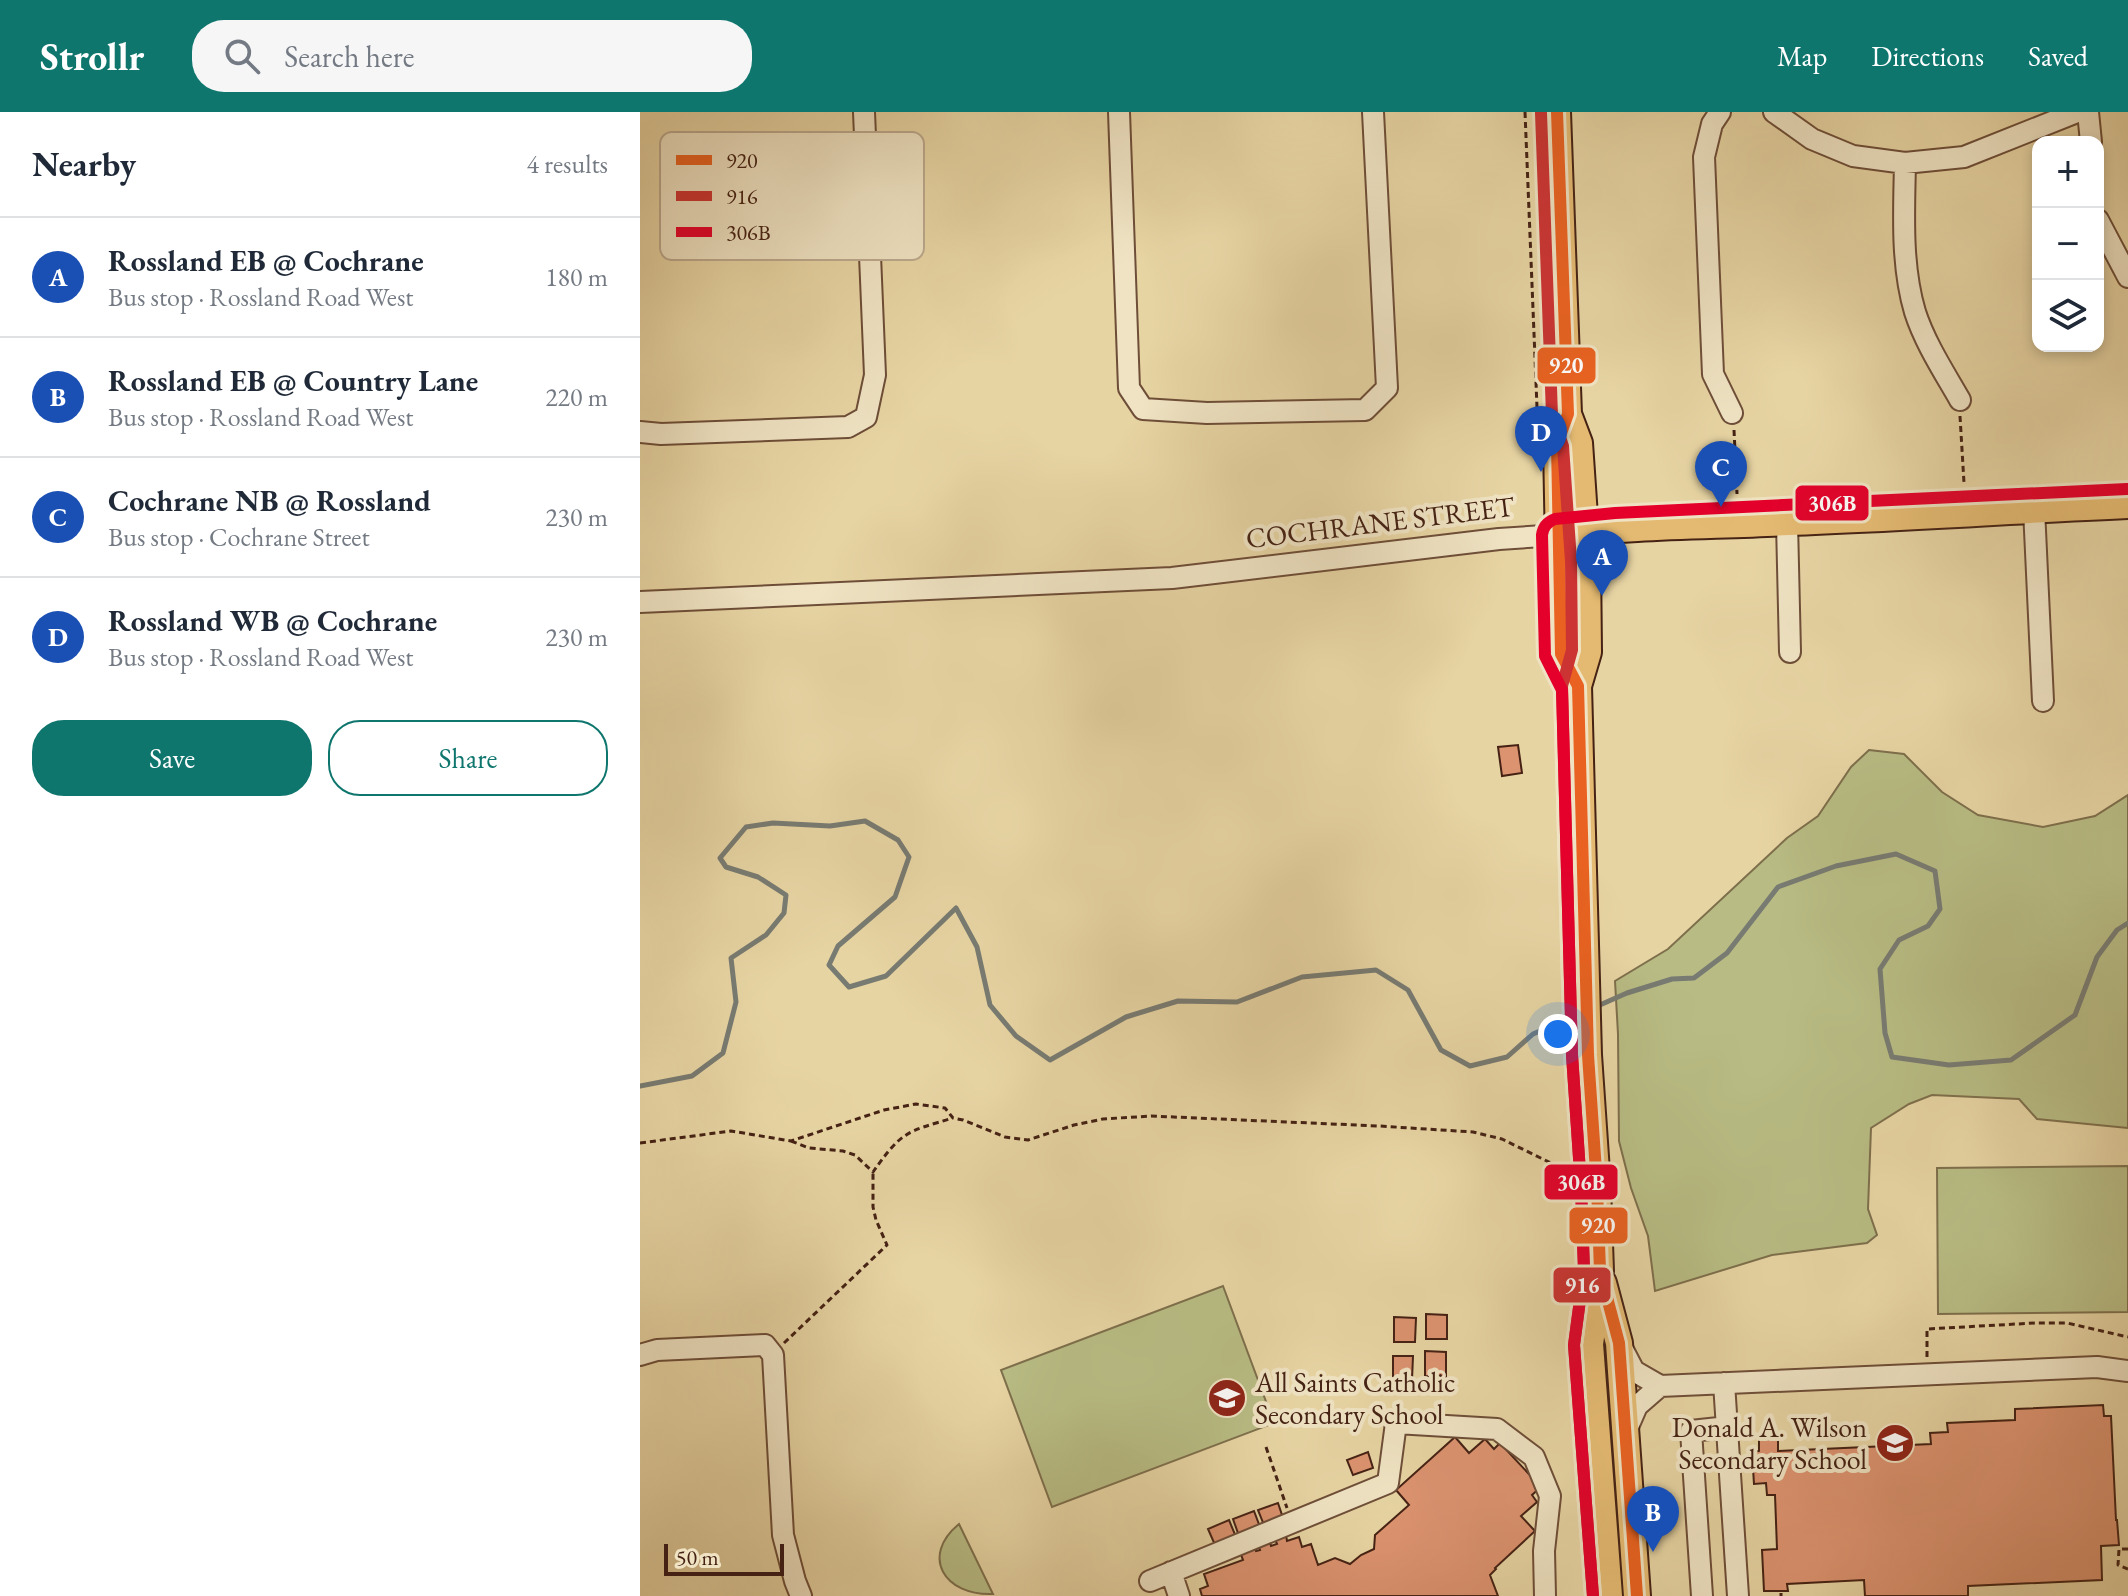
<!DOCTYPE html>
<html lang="en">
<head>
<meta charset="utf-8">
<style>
	body { margin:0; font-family:"EB Garamond",serif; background:#f6f6f7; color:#1f2937 }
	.controls { position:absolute; right:24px; top:24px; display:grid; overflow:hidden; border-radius:16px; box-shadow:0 4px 12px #0003 }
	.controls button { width:72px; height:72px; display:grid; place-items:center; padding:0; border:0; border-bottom:2px solid #e0e1e3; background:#fff; color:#1f2937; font:40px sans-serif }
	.scale { position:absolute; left:24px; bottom:20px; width:120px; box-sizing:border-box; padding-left:8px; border:4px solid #452214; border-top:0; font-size:22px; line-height:28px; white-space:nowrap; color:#452214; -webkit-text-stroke:6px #efe3c3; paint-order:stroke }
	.you { position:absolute; left:918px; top:922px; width:28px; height:28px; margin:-20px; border:6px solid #fff; border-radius:50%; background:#1a73e8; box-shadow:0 0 0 12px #1a73e833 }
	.badge { display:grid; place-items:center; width:52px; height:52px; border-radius:50%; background:#0f766e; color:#fff; font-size:26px; font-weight:700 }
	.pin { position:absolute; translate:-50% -66px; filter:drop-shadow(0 2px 4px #0008) }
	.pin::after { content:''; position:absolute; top:42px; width:28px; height:24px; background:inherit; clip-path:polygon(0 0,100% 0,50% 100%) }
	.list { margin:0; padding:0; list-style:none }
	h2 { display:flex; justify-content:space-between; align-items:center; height:104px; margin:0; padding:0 32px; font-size:34px }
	h2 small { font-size:26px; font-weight:400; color:#747a83 }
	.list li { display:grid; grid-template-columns:52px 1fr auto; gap:24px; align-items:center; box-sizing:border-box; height:120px; padding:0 32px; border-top:2px solid #e0e1e3 }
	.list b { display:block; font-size:30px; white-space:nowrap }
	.list p { margin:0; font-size:26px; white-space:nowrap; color:#747a83 }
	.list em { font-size:26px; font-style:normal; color:#747a83 }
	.actions { display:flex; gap:16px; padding:24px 32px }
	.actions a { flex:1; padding:18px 0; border:2px solid #0f766e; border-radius:32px; text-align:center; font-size:28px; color:#0f766e }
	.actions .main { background:#0f766e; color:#fff }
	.icon { flex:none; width:44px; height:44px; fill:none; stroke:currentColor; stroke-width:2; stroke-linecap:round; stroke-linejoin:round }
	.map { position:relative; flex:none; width:1488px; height:1484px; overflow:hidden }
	header { display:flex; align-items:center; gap:48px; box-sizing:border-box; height:112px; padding:0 40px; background:#0f766e; color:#fff }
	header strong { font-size:38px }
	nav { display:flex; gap:44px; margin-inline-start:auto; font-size:28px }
	.search { width:560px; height:72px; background:#f6f6f7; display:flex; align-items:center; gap:20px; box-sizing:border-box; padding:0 28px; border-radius:32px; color:#747a83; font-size:30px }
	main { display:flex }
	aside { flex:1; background:#fff }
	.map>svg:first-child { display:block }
	.green { fill:#b8bc84; stroke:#7e6f4c; stroke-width:2 }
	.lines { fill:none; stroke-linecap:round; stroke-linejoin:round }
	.stream { stroke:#787b72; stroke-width:5 }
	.building { fill:#dc9370; stroke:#452214; stroke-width:2 }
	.minor-casing { stroke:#6e4e38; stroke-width:24 }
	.major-casing { stroke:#452214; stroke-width:30 }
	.path { stroke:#452214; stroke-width:3; stroke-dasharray:6 4; stroke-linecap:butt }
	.minor { stroke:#efe3c3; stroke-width:20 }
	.major { stroke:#e4ba72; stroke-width:26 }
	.bus-1-casing { stroke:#efe3c3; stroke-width:18 }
	.bus-2-casing { stroke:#efe3c3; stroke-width:18 }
	.bus-3-casing { stroke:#efe3c3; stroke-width:18 }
	.bus-1 { stroke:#e96221; stroke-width:12 }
	.bus-2 { stroke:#c33; stroke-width:12 }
	.bus-3 { stroke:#e4002b; stroke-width:12 }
	.labels { text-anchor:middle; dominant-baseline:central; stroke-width:8; stroke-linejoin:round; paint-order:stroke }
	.street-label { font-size:28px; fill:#452214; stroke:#efe3c3 }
	.poi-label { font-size:28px; fill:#452214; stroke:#efe3c3; text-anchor:start }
	.key { fill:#efe3c3; stroke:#bca98e; stroke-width:2 }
	.key-label { font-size:22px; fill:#452214 }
	.line-badge { stroke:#efe3c3; stroke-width:3 }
	.badge-label { font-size:22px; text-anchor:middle; font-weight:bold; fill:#fff }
</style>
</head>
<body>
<header>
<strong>Strollr</strong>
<div class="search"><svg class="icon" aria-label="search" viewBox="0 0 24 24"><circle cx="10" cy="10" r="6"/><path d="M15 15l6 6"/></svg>Search here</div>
<nav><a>Map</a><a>Directions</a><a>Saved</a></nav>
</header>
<main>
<aside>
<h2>Nearby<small>4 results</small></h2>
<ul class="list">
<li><span class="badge" style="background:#1a4fb4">A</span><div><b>Rossland EB @ Cochrane</b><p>Bus stop · Rossland Road West</p></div><em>180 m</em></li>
<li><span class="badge" style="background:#1a4fb4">B</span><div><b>Rossland EB @ Country Lane</b><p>Bus stop · Rossland Road West</p></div><em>220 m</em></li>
<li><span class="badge" style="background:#1a4fb4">C</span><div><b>Cochrane NB @ Rossland</b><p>Bus stop · Cochrane Street</p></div><em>230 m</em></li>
<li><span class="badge" style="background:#1a4fb4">D</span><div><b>Rossland WB @ Cochrane</b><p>Bus stop · Rossland Road West</p></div><em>230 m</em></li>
</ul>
<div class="actions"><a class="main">Save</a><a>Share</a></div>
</aside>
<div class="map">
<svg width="1488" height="1484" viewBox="0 0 1488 1484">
	<rect width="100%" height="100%" fill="#e7d4a3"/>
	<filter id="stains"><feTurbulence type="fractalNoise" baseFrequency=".0025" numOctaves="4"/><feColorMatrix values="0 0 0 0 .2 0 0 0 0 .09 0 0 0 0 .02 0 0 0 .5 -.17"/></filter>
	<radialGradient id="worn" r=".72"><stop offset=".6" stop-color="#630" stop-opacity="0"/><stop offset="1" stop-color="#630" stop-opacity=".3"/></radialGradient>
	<path class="green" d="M1229 638 1264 642 1302 680 1338 703 1403 715 1455 704 1488 683V1016L1397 1007 1379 987 1292 983 1269 992 1231 1016 1228 1097 1237 1123 1227 1131 1132 1143 1015 1179 1008 1124 991 1076 979 1029 978 922 975 869 1028 837 1147 726 1178 704 1211 655Z
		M1488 1054V1200L1298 1202 1297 1056Z
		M583 1174 634 1311 412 1395 361 1258Z
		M319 1412 353 1482C304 1484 280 1444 319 1412Z"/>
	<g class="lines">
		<path class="stream" d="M953 896 987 881 1032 867 1054 866 1087 841 1138 775 1196 754 1256 742 1295 759 1300 797 1288 814 1259 828 1240 857 1245 921 1252 945 1309 953 1371 948 1435 903 1457 845 1477 818 1488 811
			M0 974 52 964 83 941 96 890 91 846 126 823 144 801 146 783 118 765 86 755 80 746 106 715 133 711 190 714 225 709 258 728 269 745 255 785 198 834 189 853 209 875 246 864 316 796 337 835 350 893 376 924 410 948 486 905 538 889 597 890 662 865 736 858 768 878 801 938 830 954 867 945 893 922 937 903"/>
	</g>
	<path class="building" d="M878 633 882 661 862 664 858 635Z
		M786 1202 807 1203V1227H786Z
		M754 1205 776 1206 775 1230H754Z
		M785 1239 806 1240V1265L785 1264Z
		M753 1244H773L772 1268H753Z
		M1463 1293 1464 1304H1471L1476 1408H1477L1479 1433 1461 1434 1462 1468 1328 1474V1484H1225L1224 1468 1147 1472 1148 1479H1124L1122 1438 1137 1437 1135 1383H1127L1126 1371 1114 1372 1112 1340 1119 1339V1327L1138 1326V1339L1291 1332 1290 1321 1308 1320 1307 1311 1375 1308V1297Z
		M815 1325 829 1341 845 1327 854 1337 860 1331 901 1375 892 1383 897 1390 881 1404 895 1419 855 1456 856 1457 850 1463 858 1484H562L560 1477 568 1474 564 1462 603 1448 600 1440 614 1435 616 1439 620 1438 618 1432 629 1428 631 1434 637 1432 635 1427 646 1423 647 1429 659 1425 662 1435 671 1432 678 1453 695 1446 710 1452 721 1443 734 1437 735 1423 769 1393 756 1378Z
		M728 1340 733 1356 713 1363 707 1348Z
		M638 1391 643 1406 624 1413 618 1398Z
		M614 1399 620 1415 599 1424 593 1407Z
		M589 1408 596 1425 575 1433 568 1417Z"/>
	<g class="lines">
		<defs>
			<path id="minor" d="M479 0 489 276 503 297 567 301 725 298 747 276 733 0
				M1080 0 1072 12 1064 45 1073 262 1092 301
				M1134 0 1172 27 1213 44 1265 51 1324 45 1437 0
				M1448 0 1451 30
				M1265 51C1264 100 1261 153 1275 200 1285 231 1304 260 1320 288
				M1458 108 1488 165
				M0 320 21 322 208 315 226 305 235 263 224 0
				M1394 397 1403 589
				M1147 411 1150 540
				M0 490 532 466 859 427 918 423
				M981 1234 994 1259 1020 1274 1457 1255 1488 1259
				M0 1243 17 1238 125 1233 133 1243 143 1423 155 1469 161 1484
				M1084 1271 1098 1484
				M987 1317 997 1294 1020 1274
				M531 1460 539 1484
				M510 1469 748 1371 756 1311 857 1317 894 1345 910 1384 904 1439 905 1484
				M1062 1484 1051 1319 1088 1315"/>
			<path id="major" d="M917 0 928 302 939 331 947 448 948 540 938 574 948 943 957 1074 960 1159 950 1232 969 1484
				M928 302 917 332 921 542 938 574
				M918 423C995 413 1071 414 1148 410 1262 406 1375 398 1488 393
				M963 1171 979 1231 997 1484"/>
		</defs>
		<use href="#minor" class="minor-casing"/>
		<use href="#major" class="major-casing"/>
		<path class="path" d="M885 0 898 320
			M1320 304 1324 371
			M1094 318 1097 382
			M151 1029 169 1036 203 1039 215 1043 233 1060C262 1019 266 1020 313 1006
			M0 1031 91 1019 151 1029 244 998 276 992 305 996 313 1006 323 1008 365 1025 388 1028 434 1013 463 1007 511 1004 739 1014 833 1020 862 1027 919 1055
			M144 1231 247 1133 236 1108 233 1095V1060
			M1287 1245V1217L1395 1211H1427L1488 1225
			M626 1335 647 1396
			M1488 1437H1479L1478 1453 1488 1457
			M1141 1481V1484"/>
		<use href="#minor" class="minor"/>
		<use href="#major" class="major"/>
		<defs>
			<path id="bus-1" d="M917 0 928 302 917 332 921 542 938 574 948 943 957 1074 960 1159 979 1231 997 1484"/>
			<path id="bus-2" d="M901 1 912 303 923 334 931 449 932 538 922 574 932 943 941 1075 944 1158 934 1233 953 1484"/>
			<path id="bus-3" d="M953 1484 934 1233 944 1158 941 1075 932 943 922 578 905 544 902 423C903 415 907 410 915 407L975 401 1487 377"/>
		</defs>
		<use href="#bus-1" class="bus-1-casing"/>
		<use href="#bus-2" class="bus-2-casing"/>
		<use href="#bus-3" class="bus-3-casing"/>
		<use href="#bus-1" class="bus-1"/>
		<use href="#bus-2" class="bus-2"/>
		<use href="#bus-3" class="bus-3"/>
	</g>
	<defs>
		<symbol id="school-disc" viewBox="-11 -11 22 22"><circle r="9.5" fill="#8f2418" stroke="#efe3c3"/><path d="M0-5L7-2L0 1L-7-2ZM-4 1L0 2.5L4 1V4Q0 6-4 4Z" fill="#fff"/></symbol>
	</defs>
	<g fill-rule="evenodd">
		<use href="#school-disc" x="565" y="1264" width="44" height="44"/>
		<use href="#school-disc" x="1233" y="1309" width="44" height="44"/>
	</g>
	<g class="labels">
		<g class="street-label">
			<text transform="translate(740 410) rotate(-7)">COCHRANE STREET</text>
		</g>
		<g class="poi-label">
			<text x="615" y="1270">All Saints Catholic<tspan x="615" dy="32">Secondary School</tspan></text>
			<text x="1227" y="1315" text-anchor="end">Donald A. Wilson<tspan x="1227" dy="32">Secondary School</tspan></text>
		</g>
	</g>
	<rect x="20" y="20" width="264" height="128" rx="12" class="key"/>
	<rect x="36" y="43" width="36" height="10" fill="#e96221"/>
	<rect x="36" y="79" width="36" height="10" fill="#c33"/>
	<rect x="36" y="115" width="36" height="10" fill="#e4002b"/>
	<g class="key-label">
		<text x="86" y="56">920</text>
		<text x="86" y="92">916</text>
		<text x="86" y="128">306B</text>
	</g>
	<g class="line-badge">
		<rect x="896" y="234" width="61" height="39" rx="8" fill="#e96221"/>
		<rect x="1154" y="372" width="76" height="38" rx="8" fill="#e4002b"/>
		<rect x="903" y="1051" width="76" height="38" rx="8" fill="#e4002b"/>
		<rect x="928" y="1094" width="61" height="39" rx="8" fill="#e96221"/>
		<rect x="912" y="1154" width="60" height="38" rx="8" fill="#c33"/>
	</g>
	<g class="badge-label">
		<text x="926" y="261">920</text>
		<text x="1192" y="399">306B</text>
		<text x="941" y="1078">306B</text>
		<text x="958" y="1121">920</text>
		<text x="942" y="1181">916</text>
	</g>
	<rect width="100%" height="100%" filter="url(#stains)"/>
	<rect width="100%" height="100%" fill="url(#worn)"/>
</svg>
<div class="controls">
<button>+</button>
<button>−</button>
<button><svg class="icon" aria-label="layers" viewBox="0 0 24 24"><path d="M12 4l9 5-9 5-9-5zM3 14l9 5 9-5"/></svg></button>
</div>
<div class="scale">50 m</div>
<div class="you"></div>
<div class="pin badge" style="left:962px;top:484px;background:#1a4fb4">A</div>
<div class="pin badge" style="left:1013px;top:1440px;background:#1a4fb4">B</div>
<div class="pin badge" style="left:1081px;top:395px;background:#1a4fb4">C</div>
<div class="pin badge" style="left:901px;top:360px;background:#1a4fb4">D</div>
</div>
</main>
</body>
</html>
